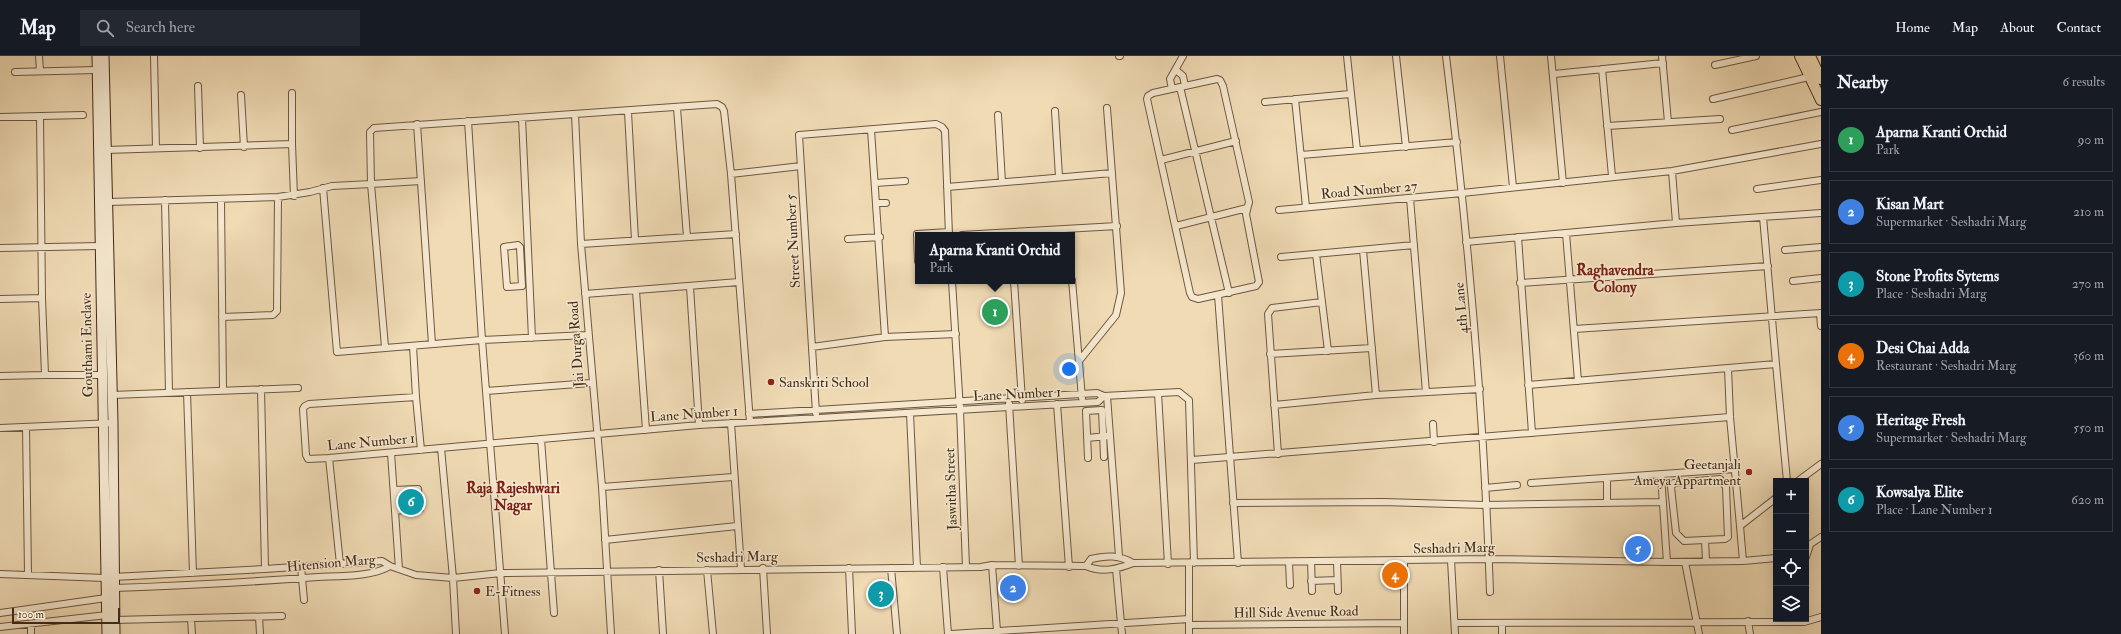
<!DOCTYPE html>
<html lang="en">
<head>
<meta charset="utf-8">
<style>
	body { margin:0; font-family:"IM FELL Double Pica",serif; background:#242831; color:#f1f3f6 }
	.controls { position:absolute; right:12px; bottom:12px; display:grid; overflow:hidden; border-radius:0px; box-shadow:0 4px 16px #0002 }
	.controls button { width:36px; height:36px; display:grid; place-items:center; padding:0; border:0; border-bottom:1px solid #363941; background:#171b24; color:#f1f3f6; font:20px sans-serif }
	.scale { position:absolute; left:12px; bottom:10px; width:108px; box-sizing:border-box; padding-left:4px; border:2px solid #442b19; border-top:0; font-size:11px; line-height:14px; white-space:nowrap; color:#442b19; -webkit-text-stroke:3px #f5e8cf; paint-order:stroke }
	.you { position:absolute; left:1069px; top:313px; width:14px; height:14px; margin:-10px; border:3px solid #fff; border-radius:50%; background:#1a73e8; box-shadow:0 0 0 6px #1a73e833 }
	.badge { display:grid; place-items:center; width:26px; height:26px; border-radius:50%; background:#0b8043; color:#fff; font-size:13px; font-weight:700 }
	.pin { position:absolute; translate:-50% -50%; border:2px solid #fff; box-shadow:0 1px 4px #0006 }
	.popup { position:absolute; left:915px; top:176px; width:160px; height:52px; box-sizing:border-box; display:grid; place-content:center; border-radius:0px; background:#171b24; filter:drop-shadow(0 1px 3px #0005); font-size:13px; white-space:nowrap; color:#9ea1a6 }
	.popup b { font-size:15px; color:#f1f3f6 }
	.popup::after { content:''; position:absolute; left:50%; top:100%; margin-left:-8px; border:8px solid transparent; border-top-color:#171b24 }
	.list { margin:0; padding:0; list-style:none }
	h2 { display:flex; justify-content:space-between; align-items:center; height:52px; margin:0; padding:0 16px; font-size:17px }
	h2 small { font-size:13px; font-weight:400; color:#9ea1a6 }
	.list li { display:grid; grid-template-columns:26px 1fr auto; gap:12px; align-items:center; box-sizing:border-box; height:64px; margin:0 8px 8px; padding:0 8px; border:1px solid #363941; border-radius:0px }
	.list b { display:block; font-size:15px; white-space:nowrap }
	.list p { margin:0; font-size:13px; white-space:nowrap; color:#9ea1a6 }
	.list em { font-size:13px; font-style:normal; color:#9ea1a6 }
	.icon { flex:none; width:22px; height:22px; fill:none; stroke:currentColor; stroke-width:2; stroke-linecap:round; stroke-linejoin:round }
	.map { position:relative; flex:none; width:1821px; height:578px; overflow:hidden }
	header { display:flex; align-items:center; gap:24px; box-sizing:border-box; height:56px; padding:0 20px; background:#171b24; border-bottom:1px solid #363941 }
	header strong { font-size:19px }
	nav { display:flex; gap:22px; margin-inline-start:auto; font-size:14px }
	.search { width:280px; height:36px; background:#242831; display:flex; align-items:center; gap:10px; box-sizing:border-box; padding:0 14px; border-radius:0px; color:#9ea1a6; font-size:15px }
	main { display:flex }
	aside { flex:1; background:#171b24 }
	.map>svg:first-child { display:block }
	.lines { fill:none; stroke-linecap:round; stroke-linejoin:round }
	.street-tunnel { stroke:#ceb896; stroke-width:6; stroke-dasharray:6 3; stroke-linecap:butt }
	.street-casing { stroke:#6f5740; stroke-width:8 }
	.secondary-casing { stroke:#442b19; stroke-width:11 }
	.primary-casing { stroke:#442b19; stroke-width:12 }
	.street { stroke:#f5e8cf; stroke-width:6 }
	.secondary { stroke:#f5e8cf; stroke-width:9 }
	.primary { stroke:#f0dbb5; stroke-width:10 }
	.poi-dot { fill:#8f2418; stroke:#f5e8cf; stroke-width:1.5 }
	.labels { text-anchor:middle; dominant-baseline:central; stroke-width:3; stroke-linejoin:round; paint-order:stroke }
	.street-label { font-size:14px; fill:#442b19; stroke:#f5e8cf }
	.poi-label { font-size:14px; fill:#442b19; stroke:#f5e8cf; text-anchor:start }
	.neighbourhood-label { font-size:15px; font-weight:bold; fill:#7a1f14; stroke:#f5e8cf }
</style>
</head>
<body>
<header>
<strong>Map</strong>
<div class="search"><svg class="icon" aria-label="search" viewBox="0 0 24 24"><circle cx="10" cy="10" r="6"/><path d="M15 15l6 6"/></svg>Search here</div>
<nav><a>Home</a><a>Map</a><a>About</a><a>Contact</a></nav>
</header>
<main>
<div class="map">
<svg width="1821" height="578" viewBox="0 0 1821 578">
	<rect width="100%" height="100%" fill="#f0dbb5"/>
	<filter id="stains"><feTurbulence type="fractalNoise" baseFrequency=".005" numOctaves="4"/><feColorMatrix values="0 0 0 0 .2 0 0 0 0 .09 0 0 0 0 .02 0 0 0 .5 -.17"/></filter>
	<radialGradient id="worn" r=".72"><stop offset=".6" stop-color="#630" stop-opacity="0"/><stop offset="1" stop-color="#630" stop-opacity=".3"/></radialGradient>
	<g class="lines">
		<path class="street-tunnel" d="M404 454 420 453"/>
		<defs>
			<path id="street" d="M39 0 40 15
				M154 0 156 92
				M1119 0H1120
				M1347 0 1357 94
				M1396 0 1406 91
				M1446 0C1468 178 1484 356 1490 536
				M1500 0 1513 131
				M1551 0 1563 127
				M1662 0 1668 66
				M1715 9 1756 0
				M1602 13 1612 120
				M1176 14 1183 20 1185 30
				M15 16 97 14
				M1554 18 1663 7
				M1217 23 1220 24 1223 30 1249 146 1246 158 1259 226 1256 230 1198 243 1192 241 1190 237 1147 43 1148 40 1153 37Z
				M198 30 200 92
				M1180 31 1229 237
				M1172 33 1170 23 1183 0
				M292 37V88L294 140
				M241 39 244 91
				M1295 43 1306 151
				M1713 43 1813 20
				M1265 46 1350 38
				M677 52 687 181
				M1055 55 1059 121
				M628 56 635 184
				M575 58 581 188 602 431 611 578
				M998 59 1002 126
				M40 60 42 242
				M0 61 83 59
				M522 62 532 282
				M468 65 482 284 505 578
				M417 68 432 288
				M1607 70 1720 63
				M871 74 885 281 956 278
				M1732 74 1821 56
				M106 94 292 88
				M1301 99 1457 86
				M1161 104 1236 85
				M1672 115 1676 167
				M731 118 801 110
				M875 127 905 125
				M947 131 1112 117
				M323 132 337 296 482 284 587 279
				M1757 133 1821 124
				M1410 142 1426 336
				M165 144 169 336
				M221 144 223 334
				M108 146 278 141 310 136 332 130 371 128 370 76 374 72 717 48 722 51 724 55 731 118 750 366
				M877 147H886
				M1279 154 1462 137 1672 115 1821 88
				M1763 161 1776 308 1728 312 1730 361 1740 470 1776 442
				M1176 170 1247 152
				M1566 177 1578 325
				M962 179 1117 170
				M1518 181 1532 377
				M848 183 880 181
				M1466 186 1676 167 1821 157
				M581 188 736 178
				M518 189 520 191 522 230 507 231 504 191Z
				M0 192 99 190
				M1363 194 1376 339
				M1785 194 1821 191
				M1281 201 1414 189
				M918 205 917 178 949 176
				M1072 224 1082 342
				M952 225 960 354 966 511
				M1014 225 1022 344
				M1793 225 1821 222
				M1520 227 1768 210
				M690 231 699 369
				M636 235 646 374
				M585 238 739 226
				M1218 239 1238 507
				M0 243 42 242 45 319 0 320
				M1322 246 1328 295
				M1820 257 1821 270
				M222 261 273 259 277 255 278 141
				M1574 273 1821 257
				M413 290 416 341
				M385 291 371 128 421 125
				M812 291 885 281
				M1270 298 1372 292
				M1079 305 1116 259 1121 237 1107 52
				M1776 308 1787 425
				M45 319H102
				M1528 329 1728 312
				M261 333 265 513
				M486 335 591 327
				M187 336 193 517
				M1158 337 1168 508
				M112 339 298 332
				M1107 340 1119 500
				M1009 348 1019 510
				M1057 348 1069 511
				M1274 349 1376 339 1480 333
				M816 357 799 79 936 68 942 71 945 75 949 179
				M910 357 917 512
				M749 358 1097 337 1104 340 1179 336 1189 344 1194 507
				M731 367 741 513
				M1433 368 1434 386
				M26 371 28 518
				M0 372 113 367
				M1087 382 1107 380
				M541 383 554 557
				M441 392 453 522 456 578
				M421 394 416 341 309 348 305 350 303 353 306 399 308 403 329 402 699 369 1098 346 1104 340
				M391 397 399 513
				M1278 398 1268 258 1272 252 1322 246 1316 198
				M329 402 340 508
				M1088 402 1086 355 1102 354 1104 401
				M1192 404 1730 361
				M1661 419 1667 506
				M1720 423 1726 431 1728 481 1725 483 1684 485 1676 477 1671 431 1674 427Z
				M1798 425 1821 408
				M1531 427 1735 413
				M602 431 733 421
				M1485 432 1517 429
				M394 434 418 433 420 453
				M394 439 404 438
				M1233 447 1383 446 1485 449 1662 446
				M1607 447V423
				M395 455 404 454
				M1740 470 1743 505
				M605 484 737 470
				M1705 484 1706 505
				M1806 491 1821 481
				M1806 501 1810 489
				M1404 504V578
				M1451 504 1455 578
				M1311 505 1312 535
				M1337 505 1338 535
				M1289 506 1290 529
				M1685 506 1699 578
				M1189 507V578
				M992 509 997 575
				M1086 510 1091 503C1107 499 1119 499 1133 507
				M301 511 304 544
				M943 511 948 578
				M763 512 767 578
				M849 512 852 578
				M891 512 897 578
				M1116 513 1122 578
				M659 514 663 578
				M707 514 713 578
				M0 518 105 522
				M113 521 265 513 382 505 390 510 416 519 453 522 501 517 981 511 992 509 1086 510C1102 517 1118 513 1133 507L1489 503 1667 506 1743 505 1776 502
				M1311 525 1337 524
				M114 532C182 530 250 526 318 521 338 520 373 521 390 510
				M0 557 106 542
				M259 561 260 578
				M191 563 192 578
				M114 564 282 560
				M1748 565 1750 578
				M1455 567 1804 566 1821 561
				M1502 567V578
				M31 568V578
				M1189 569 1404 567
				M0 571 107 559
				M951 578 1189 563"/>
			<path id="secondary" d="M97 0 107 578
				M104 0 113 367 115 578"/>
			<path id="primary" d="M1800 0 1821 44
				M1810 0 1821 23"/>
		</defs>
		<use href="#street" class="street-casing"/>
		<use href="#secondary" class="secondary-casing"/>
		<use href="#primary" class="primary-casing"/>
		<use href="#street" class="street"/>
		<use href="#secondary" class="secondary"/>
		<use href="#primary" class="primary"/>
	</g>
	<g class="poi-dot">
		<circle cx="771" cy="326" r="4"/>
		<circle cx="1749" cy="416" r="4"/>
		<circle cx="477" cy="535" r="4"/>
	</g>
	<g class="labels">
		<g class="street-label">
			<text transform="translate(1369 134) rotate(-5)">Road Number 27</text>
			<text transform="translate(793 185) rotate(-93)">Street Number 5</text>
			<text transform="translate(1461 252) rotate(-95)">4th Lane</text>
			<text transform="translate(576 288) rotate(-94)">Jai Durga Road</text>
			<text transform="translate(87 289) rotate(-91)">Gouthami Enclave</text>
			<text transform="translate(1017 338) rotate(-3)">Lane Number 1</text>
			<text transform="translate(694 358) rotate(-4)">Lane Number 1</text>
			<text transform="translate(371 386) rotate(-5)">Lane Number 1</text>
			<text transform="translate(951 433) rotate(-92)">Jaswitha Street</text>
			<text transform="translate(1454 492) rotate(-1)">Seshadri Marg</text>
			<text transform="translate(737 501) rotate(-1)">Seshadri Marg</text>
			<text transform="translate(331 507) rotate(-5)">Hitension Marg</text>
			<text transform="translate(1296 556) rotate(-1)">Hill Side Avenue Road</text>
		</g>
		<g class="poi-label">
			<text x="779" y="326">Sanskriti School</text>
			<text x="1741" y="408" text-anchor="end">Geetanjali<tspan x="1741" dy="16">Ameya Appartment</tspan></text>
			<text x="485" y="535">E-Fitness</text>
		</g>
		<g class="neighbourhood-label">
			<text x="1615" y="214">Raghavendra<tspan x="1615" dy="17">Colony</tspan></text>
			<text x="513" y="432">Raja Rajeshwari<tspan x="513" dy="17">Nagar</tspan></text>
		</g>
	</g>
	<rect width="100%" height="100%" filter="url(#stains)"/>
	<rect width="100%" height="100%" fill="url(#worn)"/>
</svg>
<div class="controls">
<button>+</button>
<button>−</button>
<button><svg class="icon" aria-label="locate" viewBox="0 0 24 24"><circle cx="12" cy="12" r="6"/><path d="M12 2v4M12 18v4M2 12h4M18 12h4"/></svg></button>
<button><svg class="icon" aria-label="layers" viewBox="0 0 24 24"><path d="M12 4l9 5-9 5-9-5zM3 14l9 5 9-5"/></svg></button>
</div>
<div class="scale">100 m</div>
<div class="you"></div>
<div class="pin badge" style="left:995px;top:256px;background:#2e9e5b">1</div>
<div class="popup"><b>Aparna Kranti Orchid</b>Park</div>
<div class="pin badge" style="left:1013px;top:532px;background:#3f7fe0">2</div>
<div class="pin badge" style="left:881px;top:538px;background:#0f9aa8">3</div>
<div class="pin badge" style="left:1395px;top:519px;background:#e8710a">4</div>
<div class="pin badge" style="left:1638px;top:493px;background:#3f7fe0">5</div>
<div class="pin badge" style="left:411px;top:446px;background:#0f9aa8">6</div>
</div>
<aside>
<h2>Nearby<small>6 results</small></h2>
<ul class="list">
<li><span class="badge" style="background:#2e9e5b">1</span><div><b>Aparna Kranti Orchid</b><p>Park</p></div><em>90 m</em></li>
<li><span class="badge" style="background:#3f7fe0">2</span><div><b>Kisan Mart</b><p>Supermarket · Seshadri Marg</p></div><em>210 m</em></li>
<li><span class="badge" style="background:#0f9aa8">3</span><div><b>Stone Profits Sytems</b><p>Place · Seshadri Marg</p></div><em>270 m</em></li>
<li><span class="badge" style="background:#e8710a">4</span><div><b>Desi Chai Adda</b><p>Restaurant · Seshadri Marg</p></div><em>360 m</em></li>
<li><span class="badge" style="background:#3f7fe0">5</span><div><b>Heritage Fresh</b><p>Supermarket · Seshadri Marg</p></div><em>550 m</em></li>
<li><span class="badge" style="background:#0f9aa8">6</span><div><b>Kowsalya Elite</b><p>Place · Lane Number 1</p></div><em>620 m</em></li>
</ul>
</aside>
</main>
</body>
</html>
